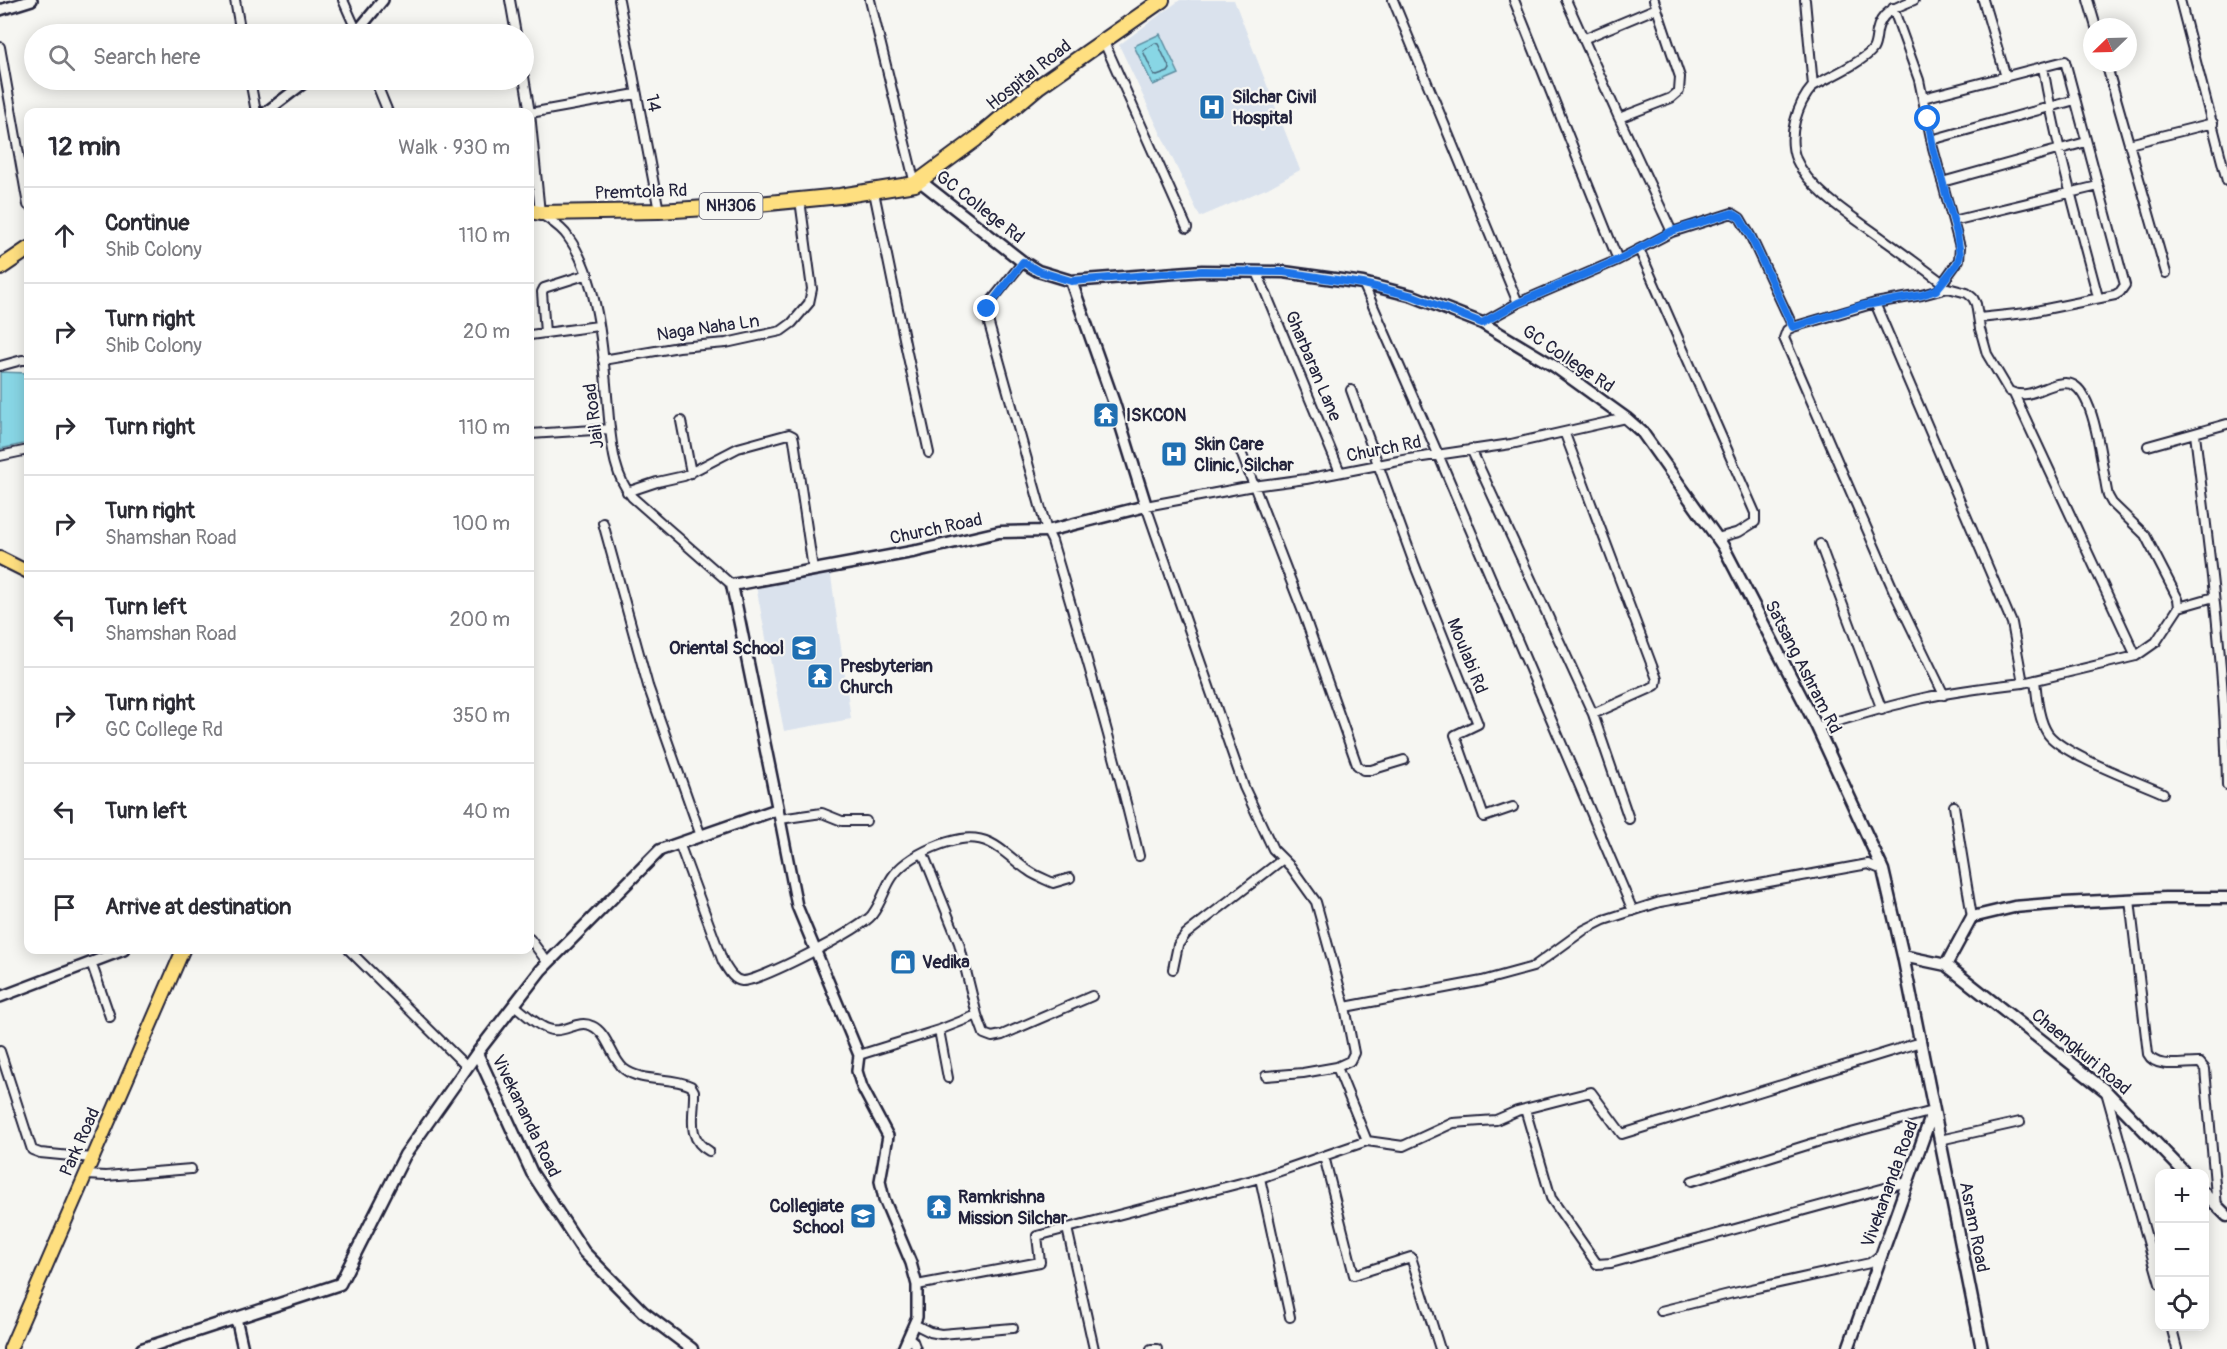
<!DOCTYPE html>
<html lang="en">
<head>
<meta charset="utf-8">
<style>
	body { margin:0; font-family:Pangolin,sans-serif; background:#f2f2f3; color:#2b2b33 }
	.controls { position:absolute; right:18px; bottom:18px; display:grid; overflow:hidden; border-radius:12px; box-shadow:0 3px 15px #0003 }
	.controls button { width:54px; height:54px; display:grid; place-items:center; padding:0; border:0; border-bottom:2px solid #e1e1e2; background:#fff; color:#2b2b33; font:30px sans-serif }
	.compass { position:absolute; left:2083px; top:18px; width:54px; height:54px; border-radius:50%; background:#fff; box-shadow:0 3px 15px #0003; rotate:247deg }
	.stop { position:absolute; width:18px; height:18px; margin:-14px; border:4px solid #1a73e8; border-radius:50%; background:#fff }
	.stop.end { background:#1a73e8; border-color:#fff; box-shadow:0 2px 6px #0008 }
	.list { margin:0; padding:0; list-style:none }
	h2 { display:flex; justify-content:space-between; align-items:center; height:78px; margin:0; padding:0 24px; font-size:26px }
	h2 small { font-size:20px; font-weight:400; color:#7c7c81 }
	.list li { display:grid; grid-template-columns:39px 1fr auto; gap:18px; align-items:center; box-sizing:border-box; height:96px; padding:0 24px; border-top:2px solid #e1e1e2 }
	.list b { display:block; font-size:22px; white-space:nowrap }
	.list p { margin:0; font-size:20px; white-space:nowrap; color:#7c7c81 }
	.list em { font-size:20px; font-style:normal; color:#7c7c81 }
	.icon { flex:none; width:33px; height:33px; fill:none; stroke:currentColor; stroke-width:2; stroke-linecap:round; stroke-linejoin:round }
	.map { position:relative; flex:none; width:2227px; height:1349px; overflow:hidden }
	.search { position:absolute; background:#fff; box-shadow:0 3px 15px #0003; left:24px; top:24px; width:510px; height:66px; display:flex; align-items:center; gap:15px; box-sizing:border-box; padding:0 21px; border-radius:33px; color:#7c7c81; font-size:22px }
	.panel { position:absolute; background:#fff; box-shadow:0 3px 15px #0003; left:24px; top:108px; width:510px; height:846px; border-radius:12px }
	.map>svg:first-child { display:block }
	.built { fill:#dae2ed }
	.water { fill:#88d6e5; stroke:#5f8ea1; stroke-width:1.5 }
	.lines { fill:none; stroke-linecap:round; stroke-linejoin:round }
	.shore { stroke:#4b6a7f; stroke-width:1.5 }
	.minor-casing { stroke:#22223b; stroke-width:12 }
	.tertiary-casing { stroke:#22223b; stroke-width:14 }
	.secondary-casing { stroke:#22223b; stroke-width:15 }
	.primary-casing { stroke:#22223b; stroke-width:16 }
	.trunk-casing { stroke:#22223b; stroke-width:18 }
	.minor { stroke:#f6f6f2; stroke-width:8 }
	.tertiary { stroke:#f6f6f2; stroke-width:9 }
	.secondary { stroke:#f6f6f2; stroke-width:10 }
	.primary { stroke:#fedf80; stroke-width:12 }
	.trunk { stroke:#fedf80; stroke-width:14 }
	.route { stroke:#1a73e8; stroke-width:8 }
	.labels { text-anchor:middle; dominant-baseline:central; stroke-width:4.5; stroke-linejoin:round; paint-order:stroke }
	.shield { fill:#f6f6f2; stroke:#626272; stroke-width:1.5 }
	.shield-label { font-size:16px; font-weight:bold; fill:#22223b }
	.street-label { font-size:18px; fill:#22223b; stroke:#f6f6f2 }
	.poi-label { font-size:18px; font-weight:bold; fill:#22223b; stroke:#f6f6f2; text-anchor:start }
</style>
</head>
<body>
<div class="map">
<svg width="2227" height="1349" viewBox="0 0 2227 1349">
	<rect width="100%" height="100%" fill="#f6f6f2"/>
	<filter id="ink" filterUnits="userSpaceOnUse"><feTurbulence type="fractalNoise" baseFrequency=".0167" numOctaves="2"/><feDisplacementMap in="SourceGraphic" scale="12" xChannelSelector="R" yChannelSelector="G"/><feConvolveMatrix kernelMatrix="1 2 1 2 8 2 1 2 1" color-interpolation-filters="sRGB"/></filter>
	<g filter="url(#ink)">
		<path class="built" d="M1180 0H1234L1300 170 1268 188 1200 217 1119 45Z
			M830 569 851 719 784 731 754 576Z"/>
		<path class="water" d="M1160 34 1179 74 1153 85 1134 46Z
			M0 372 28 373V443L0 449Z"/>
		<g class="lines">
			<path class="shore" d="M1155 43 1158 44 1170 69 1168 72 1157 76 1154 75 1143 51Z"/>
			<defs>
				<path id="minor" d="M235 0 241 34
					M343 0 358 34
					M510 0 516 34
					M619 0 659 211
					M870 0 915 184
					M1393 0 1518 303
					M1514 0 1618 260
					M1566 0 1619 118
					M1654 0 1680 77 1679 91 1671 98 1619 118 1672 232
					M1805 0 1813 86
					M1914 0C1897 7 1881 11 1877 31 1876 37 1876 44 1873 49 1865 61 1827 78 1813 86 1797 104 1787 136 1796 159 1810 192 1855 218 1883 239 1903 253 1923 268 1943 283
					M1983 0 2006 77
					M2088 0 2096 27
					M2180 0 2227 181
					M1893 8 1919 80 1933 148 1960 247 1959 260 1941 285
					M1583 39 1657 8
					M1104 42 1187 228
					M0 47 28 205
					M2106 63 2166 273
					M2043 67C2056 145 2078 221 2098 297
					M524 77 530 113 540 213C549 220 562 227 568 237 601 281 604 365 609 419 612 447 614 475 632 497L732 585
					M250 80 256 112
					M375 80 388 112
					M1923 98 2065 61 2125 285 2120 292 2115 295 2026 313 1979 318
					M530 113 636 94
					M1931 140 2075 100
					M2129 144 2213 123
					M1942 182 2086 142
					M874 192 906 348 929 453
					M1953 221 2098 186
					M1639 249 1755 513V522L1739 532 1717 538
					M1023 262 989 304 987 309 989 324 1047 531 1052 541C1083 645 1114 750 1139 856
					M1257 272 1340 472
					M1363 283 1438 454 1633 911
					M1875 303 1922 295 1948 288 1967 293 1973 298 1976 304 1980 329 1987 354 2009 391C2027 400 2040 388 2057 384 2063 383 2070 382 2075 386 2097 401 2102 471 2108 496L2112 503 2145 535 2178 599 2179 607 2156 642 2136 656 2023 683
					M1482 323 1518 303 1618 260 1672 232 1732 213 1740 218 1751 237 1793 327
					M545 333 542 292 544 288 588 274
					M530 335 598 326
					M603 360 679 347 726 343 781 331 792 323 809 303 812 289 800 200
					M0 366 22 360H28
					M1351 390 1415 566 1478 724 1455 735 1484 817 1513 807
					M2014 394 2136 656
					M1626 418 1511 444 1409 459 1306 479 1253 486 1146 506 1244 787 1273 849 1291 867 1316 902 1345 1007 1482 981 1533 967 1584 930 1604 920 1660 902 1868 864 1883 870
					M681 421 691 473
					M530 434 610 429
					M1565 434 1657 679 1656 685 1649 689 1593 714
					M2195 434C2209 550 2225 667 2227 785
					M2148 446 2227 424
					M1239 447 1303 612 1357 765 1363 770H1371L1404 760
					M1471 449 1593 714 1629 819
					M0 456 28 450
					M627 492 657 482 684 476 738 448 789 434 793 436 794 440 813 569
					M603 523 648 686 701 836
					M1820 544 1882 710
					M2179 607 2214 597
					M2035 680C2037 697 2038 719 2048 734 2064 755 2136 781 2163 793
					M1817 727C1851 718 1884 707 1919 699 1953 691 1988 687 2023 683L2012 623 1875 303 1793 327 1787 330 1784 338 1896 596 1944 695
					M1954 806 1972 917
					M780 819 822 813 842 821H866
					M679 843 723 962C728 970 733 980 742 981 759 982 861 929 872 915 887 895 884 879 907 862 922 851 943 842 961 839 993 834 1006 856 1029 871 1036 876 1045 879 1053 883L1070 878
					M923 853 959 943 977 1015
					M2130 900 2148 1054C2156 1070 2185 1062 2200 1063L2205 1069 2217 1207
					M530 939 548 963
					M349 950 467 1067
					M91 962 110 1017
					M1173 969 1178 945 1186 934 1283 859
					M514 1005C525 1013 539 1028 552 1030 566 1033 578 1019 592 1026 608 1033 611 1058 624 1069 642 1083 671 1076 691 1086L694 1091C695 1114 685 1138 709 1151
					M1345 1007 1354 1053 1350 1061 1337 1067 1367 1141
					M939 1030 948 1078
					M0 1051 32 1150 40 1153 92 1158
					M859 1055 939 1030 977 1015 984 1034 992 1037 1002 1035 1092 996
					M1266 1076 1303 1073 1337 1067
					M2106 1092 2160 1284
					M1525 1109 1551 1198 1597 1264 1611 1263 1907 1182
					M1940 1140 2020 1122
					M1324 1156 1354 1275 1411 1257 1440 1349
					M85 1175 106 1176 191 1169
					M1692 1181 1817 1142 1933 1111
					M1067 1228 1094 1349
					M917 1285 1040 1262 1037 1236 1260 1178
					M1661 1311 1729 1294 1870 1263 1882 1254
					M1290 1317 1260 1178 1367 1141 1403 1146 1453 1123 1496 1120 1517 1111 1591 1092 1622 1134 1921 1042
					M914 1324 930 1332 941 1334 1013 1328
					M2171 1326 2177 1349
					M908 1337 913 1341 916 1349
					M1151 1349H1157"/>
				<path id="tertiary" d="M0 10 32 0
					M355 34 383 0
					M266 112 308 80
					M778 809 797 906 859 1055 857 1071 862 1087 888 1136 880 1181 884 1199 911 1263 917 1285V1317L903 1349
					M0 997 124 950
					M236 1318 243 1349"/>
				<path id="secondary" d="M920 181 1023 262 1038 271 1071 281 1202 271 1284 272 1363 283 1413 296 1482 323 1554 366 1626 418 1642 432 1723 546 1817 727 1883 870 1903 956 1982 1349
					M1903 956 1946 965 1972 917 2014 907 2063 903 2165 898H2227
					M1946 965 2106 1091 2186 1174
					M477 1053 532 1173 584 1252 643 1312 692 1349
					M2204 1193 2227 1216
					M142 1349 340 1284 405 1155 477 1053 541 970 660 850 778 809 732 585 917 551 999 532 1047 531 1146 506 1114 403 1071 281
					M1848 1349 1933 1111"/>
				<path id="primary" d="M0 558 28 572
					M10 1349 183 950"/>
				<path id="trunk" d="M530 211 540 213 659 211 738 206 840 196 915 184 976 139 1039 86 1162 0
					M0 268 28 249"/>
			</defs>
			<use href="#minor" class="minor-casing"/>
			<use href="#tertiary" class="tertiary-casing"/>
			<use href="#secondary" class="secondary-casing"/>
			<use href="#primary" class="primary-casing"/>
			<use href="#trunk" class="trunk-casing"/>
			<use href="#minor" class="minor"/>
			<use href="#tertiary" class="tertiary"/>
			<use href="#secondary" class="secondary"/>
			<use href="#primary" class="primary"/>
			<use href="#trunk" class="trunk"/>
		</g>
	</g>
	<g class="lines" filter="url(#ink)">
		<path class="route" d="M987 309 1023 262 1038 271 1071 281 1202 271 1284 272 1363 284 1413 296 1482 323 1518 303 1618 260 1672 231 1732 213 1740 218 1751 237 1793 327 1860 306 1922 295 1936 290 1957 264 1960 255 1957 234 1933 148 1928 119"/>
	</g>
	<defs>
		<symbol id="hospital-square" viewBox="-11 -11 22 22"><rect x="-9" y="-9" width="18" height="18" rx="4" fill="#1f6fb2" stroke="#f6f6f2"/><path d="M-5-5h3v3.5h4V-5h3V5h-3V1.5h-4V5h-3Z" fill="#fff"/></symbol>
		<symbol id="temple-square" viewBox="-11 -11 22 22"><rect x="-9" y="-9" width="18" height="18" rx="4" fill="#1f6fb2" stroke="#f6f6f2"/><path d="M0-6L5-2H3V0L6.5 2.5H4V6H1.5V3h-3V6H-4V2.5H-6.5L-3 0V-2H-5Z" fill="#fff"/></symbol>
		<symbol id="school-square" viewBox="-11 -11 22 22"><rect x="-9" y="-9" width="18" height="18" rx="4" fill="#1f6fb2" stroke="#f6f6f2"/><path d="M0-5L7-2L0 1L-7-2ZM-4 1L0 2.5L4 1V4Q0 6-4 4Z" fill="#fff"/></symbol>
		<symbol id="shop-square" viewBox="-11 -11 22 22"><rect x="-9" y="-9" width="18" height="18" rx="4" fill="#1f6fb2" stroke="#f6f6f2"/><path d="M-5-2.5h2.3a2.7 3.5 0 0 1 5.4 0H5L5.5 6h-11ZM-1.5-2.5h3a1.5 2.3 0 0 0-3 0Z" fill="#fff"/></symbol>
	</defs>
	<g fill-rule="evenodd">
		<use href="#hospital-square" x="1197" y="92" width="30" height="30"/>
		<use href="#temple-square" x="1091" y="400" width="30" height="30"/>
		<use href="#hospital-square" x="1159" y="439" width="30" height="30"/>
		<use href="#school-square" x="789" y="633" width="30" height="30"/>
		<use href="#temple-square" x="805" y="661" width="30" height="30"/>
		<use href="#shop-square" x="888" y="947" width="30" height="30"/>
		<use href="#temple-square" x="924" y="1192" width="30" height="30"/>
		<use href="#school-square" x="848" y="1201" width="30" height="30"/>
	</g>
	<g class="labels">
		<rect class="shield" x="699.5" y="193" width="63" height="26" rx="4.5"/>
		<g class="shield-label">
			<text x="731" y="206">NH306</text>
		</g>
		<g class="street-label">
			<text transform="translate(1029 75) rotate(-38)">Hospital Road</text>
			<text transform="translate(653 103) rotate(79)">14</text>
			<text transform="translate(641 192) rotate(-2)">Premtola Rd</text>
			<text transform="translate(980 207) rotate(38)">GC College Rd</text>
			<text transform="translate(708 328) rotate(-8)">Naga Naha Ln</text>
			<text transform="translate(1568 359) rotate(34)">GC College Rd</text>
			<text transform="translate(1313 366) rotate(67)">Gharbaran Lane</text>
			<text transform="translate(594 416) rotate(-97)">Jail Road</text>
			<text transform="translate(1384 449) rotate(-11)">Church Rd</text>
			<text transform="translate(936 529) rotate(-12)">Church Road</text>
			<text transform="translate(1467 656) rotate(68)">Moulabi Rd</text>
			<text transform="translate(1803 667) rotate(63)">Satsang Ashram Rd</text>
			<text transform="translate(2081 1052) rotate(40)">Chaengkuri Road</text>
			<text transform="translate(526 1116) rotate(64)">Vivekananda Road</text>
			<text transform="translate(80 1142) rotate(-66)">Park Road</text>
			<text transform="translate(1890 1184) rotate(-70)">Vivekananda Road</text>
			<text transform="translate(1974 1227) rotate(79)">Asram Road</text>
		</g>
		<g class="poi-label">
			<text x="1232" y="97">Silchar Civil<tspan x="1232" dy="21">Hospital</tspan></text>
			<text x="1126" y="415">ISKCON</text>
			<text x="1194" y="444">Skin Care<tspan x="1194" dy="21">Clinic, Silchar</tspan></text>
			<text x="784" y="648" text-anchor="end">Oriental School</text>
			<text x="840" y="666">Presbyterian<tspan x="840" dy="21">Church</tspan></text>
			<text x="922" y="962">Vedika</text>
			<text x="958" y="1197">Ramkrishna<tspan x="958" dy="21">Mission Silchar</tspan></text>
			<text x="844" y="1206" text-anchor="end">Collegiate<tspan x="844" dy="21">School</tspan></text>
		</g>
	</g>
</svg>
<div class="controls">
<button>+</button>
<button>−</button>
<button><svg class="icon" aria-label="locate" viewBox="0 0 24 24"><circle cx="12" cy="12" r="6"/><path d="M12 2v4M12 18v4M2 12h4M18 12h4"/></svg></button>
</div>
<svg class="compass" viewBox="-18 -18 36 36"><path d="M0-13l5 13h-10z" fill="#e53935"/><path d="M0 13l5-13h-10z" fill="#7c7c81"/></svg>
<div class="stop" style="left:1928px;top:119px"></div>
<div class="stop end" style="left:987px;top:309px"></div>
<div class="search"><svg class="icon" aria-label="search" viewBox="0 0 24 24"><circle cx="10" cy="10" r="6"/><path d="M15 15l6 6"/></svg>Search here</div>
<section class="panel">
<h2>12 min<small>Walk · 930 m</small></h2>
<ul class="list">
<li><svg class="icon" aria-label="ahead" viewBox="0 0 24 24"><path d="M12 20V5M6 11l6-6 6 6"/></svg><div><b>Continue</b><p>Shib Colony</p></div><em>110 m</em></li>
<li><svg class="icon" aria-label="right" viewBox="0 0 24 24"><path d="M7 20v-9h11M14 6l5 5-5 5"/></svg><div><b>Turn right</b><p>Shib Colony</p></div><em>20 m</em></li>
<li><svg class="icon" aria-label="right" viewBox="0 0 24 24"><path d="M7 20v-9h11M14 6l5 5-5 5"/></svg><div><b>Turn right</b></div><em>110 m</em></li>
<li><svg class="icon" aria-label="right" viewBox="0 0 24 24"><path d="M7 20v-9h11M14 6l5 5-5 5"/></svg><div><b>Turn right</b><p>Shamshan Road</p></div><em>100 m</em></li>
<li><svg class="icon" aria-label="left" viewBox="0 0 24 24"><path d="M17 20v-9H6M10 6l-5 5 5 5"/></svg><div><b>Turn left</b><p>Shamshan Road</p></div><em>200 m</em></li>
<li><svg class="icon" aria-label="right" viewBox="0 0 24 24"><path d="M7 20v-9h11M14 6l5 5-5 5"/></svg><div><b>Turn right</b><p>GC College Rd</p></div><em>350 m</em></li>
<li><svg class="icon" aria-label="left" viewBox="0 0 24 24"><path d="M17 20v-9H6M10 6l-5 5 5 5"/></svg><div><b>Turn left</b></div><em>40 m</em></li>
<li><svg class="icon" aria-label="arrive" viewBox="0 0 24 24"><path d="M6 21V4h12l-3 4 3 4H6"/></svg><div><b>Arrive at destination</b></div></li>
</ul>
</section>
</div>
</body>
</html>
